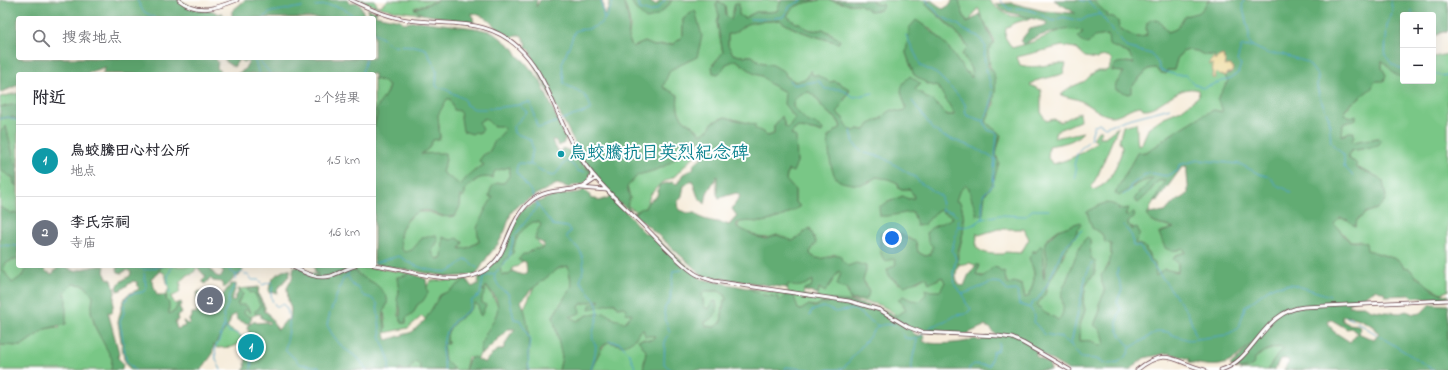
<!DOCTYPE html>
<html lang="zh">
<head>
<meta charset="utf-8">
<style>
	body { margin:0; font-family:"Indie Flower","LXGW WenKai TC",sans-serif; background:#f2f2f3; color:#2b2b33 }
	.controls { position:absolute; right:12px; top:12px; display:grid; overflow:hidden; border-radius:4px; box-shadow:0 4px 16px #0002 }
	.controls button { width:36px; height:36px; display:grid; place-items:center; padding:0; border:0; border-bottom:1px solid #e1e1e2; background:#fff; color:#2b2b33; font:20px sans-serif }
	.you { position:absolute; left:892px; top:238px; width:14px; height:14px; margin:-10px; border:3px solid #fff; border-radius:50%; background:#1a73e8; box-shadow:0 0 0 6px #1a73e833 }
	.badge { display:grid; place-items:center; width:26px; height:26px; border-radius:50%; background:#b5179e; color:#fff; font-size:13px; font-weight:700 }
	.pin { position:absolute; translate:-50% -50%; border:2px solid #fff; box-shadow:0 1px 4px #0006 }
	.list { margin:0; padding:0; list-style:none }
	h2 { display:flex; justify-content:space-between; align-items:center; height:52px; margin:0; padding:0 16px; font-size:17px }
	h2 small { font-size:13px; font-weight:400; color:#7c7c81 }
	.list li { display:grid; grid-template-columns:26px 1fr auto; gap:12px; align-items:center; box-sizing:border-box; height:72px; padding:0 16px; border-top:1px solid #e1e1e2 }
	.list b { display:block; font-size:15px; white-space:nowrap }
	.list p { margin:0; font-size:13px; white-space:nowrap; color:#7c7c81 }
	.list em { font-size:13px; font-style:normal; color:#7c7c81 }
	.icon { flex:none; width:22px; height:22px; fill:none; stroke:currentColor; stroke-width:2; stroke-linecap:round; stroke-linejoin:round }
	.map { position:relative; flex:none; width:1448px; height:370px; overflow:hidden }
	.search { position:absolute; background:#fff; box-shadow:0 4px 16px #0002; left:16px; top:16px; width:360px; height:44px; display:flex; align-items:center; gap:10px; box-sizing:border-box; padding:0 14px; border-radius:4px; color:#7c7c81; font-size:15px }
	.panel { position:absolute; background:#fff; box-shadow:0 4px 16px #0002; left:16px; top:72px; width:360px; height:196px; border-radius:4px }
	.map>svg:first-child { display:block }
	.green { fill:#79c786; stroke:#627358; fill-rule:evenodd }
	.forest { fill:#62ac73; stroke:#56664f; fill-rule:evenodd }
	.sand { fill:#eeda9e; stroke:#9c7c64 }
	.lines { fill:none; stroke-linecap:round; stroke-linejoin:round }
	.stream { stroke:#4ea4ca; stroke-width:1 }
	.tertiary-casing { stroke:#643e45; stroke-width:4.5 }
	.tertiary { stroke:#fff; stroke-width:3 }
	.culture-dot { fill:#0f9aa8; stroke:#fff; stroke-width:1.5 }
	.labels { text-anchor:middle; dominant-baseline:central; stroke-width:4; stroke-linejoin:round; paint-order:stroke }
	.culture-label { font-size:18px; fill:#0d838f; stroke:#fff; text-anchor:start }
</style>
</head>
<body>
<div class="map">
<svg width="1448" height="370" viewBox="0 0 1448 370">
	<rect width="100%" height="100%" fill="#fff"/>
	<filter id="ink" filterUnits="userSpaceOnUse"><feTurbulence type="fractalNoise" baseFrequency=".025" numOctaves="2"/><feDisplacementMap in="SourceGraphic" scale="8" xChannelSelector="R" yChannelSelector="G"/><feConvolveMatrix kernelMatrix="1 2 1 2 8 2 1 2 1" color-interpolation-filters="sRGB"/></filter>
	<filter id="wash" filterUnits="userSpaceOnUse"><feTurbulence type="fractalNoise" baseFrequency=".012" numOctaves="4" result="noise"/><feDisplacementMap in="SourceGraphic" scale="16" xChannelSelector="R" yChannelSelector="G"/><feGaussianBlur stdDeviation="0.9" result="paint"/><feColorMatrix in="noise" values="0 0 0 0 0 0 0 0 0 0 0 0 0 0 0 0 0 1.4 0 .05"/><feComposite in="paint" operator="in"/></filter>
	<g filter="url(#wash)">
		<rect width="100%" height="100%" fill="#f6ecda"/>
		<path class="green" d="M358 0H374L379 7 388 0H439L414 8 424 14C401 12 380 9 358 0Z
			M622 0H632L635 9 669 5 672 0H781L777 11 770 12H756L744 18 739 15 735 3 731 20 726 15 725 5 718 1 716 5 719 15 717 23 723 53 712 65 722 71 726 64 736 60 755 74 762 76 770 84 785 92 790 112 795 118 788 128 785 126 782 117 774 126V134L767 136 753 128 755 125 725 117 713 122 708 130 700 134C694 124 690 126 683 119 677 112 677 104 678 95L662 87 695 11 683 19V35L674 44 654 46 645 42 633 47C626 36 630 36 630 25 629 16 627 8 622 0Z
			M819 0H829L847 4H859L871 11 883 5 875 4 872 0H929L925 4 956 32 968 47 962 54 971 69 972 78 960 65 948 47 931 29 916 21 906 53 914 75 928 84 938 86 954 113V115H947C944 112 941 108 938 105 930 100 920 97 915 89L921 84 901 91 907 107 903 112C893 111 887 110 881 119L877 120 865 130 858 129 855 131 848 129 843 118 837 113 850 90 837 82 834 81 830 83 812 75 811 71 807 78 796 82 786 76 773 65 760 62 752 56H740L733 54 728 45V34C740 33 739 27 748 24 757 20 770 22 780 20 790 30 824 39 839 43L832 34 823 29C814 32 806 30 800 23H796L787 16C794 3 806 3 819 0Z
			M959 0H989C991 5 1007 15 1012 16 1019 17 1025 16 1032 18L1014 23 1006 28 1005 37 1012 48C1022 45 1031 43 1040 39 1053 34 1070 23 1083 32L1077 37 1108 35 1121 50 1128 53 1135 63 1127 62 1114 65 1112 71 1124 72 1116 84 1115 89 1128 94 1131 87 1148 69 1155 68 1161 73H1166L1167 70H1174L1177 59 1182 52 1189 50 1197 51 1204 55H1212L1218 57 1228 81 1222 112 1214 110 1202 116 1170 135 1156 146 1146 152 1137 153 1132 188 1138 183 1154 178 1147 195 1158 180 1165 181V183C1159 194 1148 206 1148 218 1155 226 1165 225 1175 228L1163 231 1159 233C1166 249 1166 252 1183 249L1186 252 1176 255 1178 262V273L1156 276 1151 260 1145 247 1135 243 1133 230 1117 209 1106 203 1097 206 1089 211 1092 228 1102 234 1111 244V259L1105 271 1102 283 1105 291 1099 304 1100 311 1094 325 1098 327 1105 338 1104 344 1099 346C1093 340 1088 340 1080 341V326L1085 310 1083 302 1086 284 1094 274 1095 261 1090 258 1066 310 1061 326C1056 318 1052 315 1043 313L1037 305 1045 294 1047 286 1080 224C1065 228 1056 228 1045 242L1047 263 1044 270V282L1043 274V248L1035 254 1033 251C1029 262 1035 269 1034 280 1033 286 1030 291 1030 296L1025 298 1024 291 1009 284 1006 279 975 275 977 266 970 263 957 265C958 250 964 236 964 221 964 215 962 208 960 202L955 201 959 192 965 185 969 188C970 198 975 205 977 215L985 194 992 186 996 154 1001 135 986 122 994 104 992 69 990 67 988 50 995 42 980 14 979 9H977L969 22H967L961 9ZM1062 46 1075 48 1085 57 1097 59 1099 57 1108 56 1112 60 1109 69 1105 71H1097L1090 76 1085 81 1069 88 1061 95C1068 98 1077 98 1083 102 1092 106 1100 115 1111 116 1122 116 1130 106 1141 106L1143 109C1159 111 1178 83 1198 90L1199 96 1181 110 1164 117 1149 127 1142 143 1138 145C1136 137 1138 130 1136 123L1123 126 1119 141 1122 147 1121 154 1114 171 1106 183 1094 190 1091 187 1098 175 1118 127 1105 137H1098L1102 131H1098L1093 139 1098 141C1083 153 1072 159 1053 164L1048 158 1049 146C1064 143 1073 143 1083 132L1054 138 1056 131 1080 121V112L1061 122 1054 119 1046 121 1041 112V90L1030 85 1035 81 1063 74 1066 64C1049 62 1038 70 1020 65L1017 57ZM998 229H1024L1029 239 1021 253 1005 252 1003 254C993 254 984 255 976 247L977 235 976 233 979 235Z
			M1092 0H1209L1200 13 1185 16C1179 25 1180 29 1168 32L1163 25 1146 29 1147 35C1134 41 1130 33 1119 28L1118 22 1106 16Z
			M1448 54V291L1441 293 1423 283 1421 278 1415 276 1409 268 1404 267 1399 260 1367 250 1359 241H1350L1334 224 1340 218 1348 219 1355 227 1357 220 1362 217 1365 213 1377 209 1386 197 1382 181 1378 177 1355 167V162L1349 159 1348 155 1351 151 1378 146V138C1370 140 1363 139 1355 142L1351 141 1349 132 1341 136 1343 124 1356 119 1345 116 1343 114C1351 100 1368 95 1375 81H1379L1386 75 1382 68V59L1395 73 1403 79V81L1407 82 1433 81V57Z
			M374 79 383 81 389 86 377 115 374 128Z
			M809 92C819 98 819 105 826 111 833 117 837 117 841 127L828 137 832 168 868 183 876 177 886 178 897 182 899 189H909L913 194 914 198 908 199 902 196 895 200 887 201 898 213 914 212 923 225 936 212 940 210C943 214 949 214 953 218L933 247 930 255 925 256 918 252 916 242 894 258 897 264 887 270 890 277 899 284 918 281 924 277 937 280 942 277 945 282 941 292 926 294 920 301 903 304 906 310 896 316C883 300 852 300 833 302 826 303 821 302 816 306L809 305 801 310 798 309 790 293 780 300 778 301V297L764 295 748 288 789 293 786 286 788 284 808 283 813 280 811 287 804 290 803 295 817 297 819 291 818 288 825 291 839 270 841 273 838 281 845 287 851 300 867 299V286L863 280 866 271 848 266 834 254C825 259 818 261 810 254L811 249 816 243 810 228 793 241 777 235 768 238 758 237 737 229 739 222C748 220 752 222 761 222 773 221 790 214 800 206L795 201V190L785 180 788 170 797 162 796 151 791 135 793 131 798 127C806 130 814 129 822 133L815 123 808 122 793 107C793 97 800 93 809 92Z
			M18 93V105L0 108V97Z
			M447 97 454 100 460 111 476 131 479 133 483 130 479 122 485 118 502 125 506 130 489 152 479 161 484 165 474 171 460 187 442 172 446 160 429 155H419L433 140 440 138 439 125 437 115Z
			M12 117 18 120V166L15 163 6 127 0 132V118Z
			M681 151 697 153 675 176 660 184 651 194 645 208 636 212 627 205 630 198 627 187 638 174C657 171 668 167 681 151Z
			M510 167 512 170 511 175 494 197 480 241 467 248 459 249 437 259C430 252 414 250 405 252L401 249C398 229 402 226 416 212H429L443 217 460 206 461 195 465 194V189L479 178 489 176 495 170Z
			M0 170 14 177V184L18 186V213L11 214 0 207Z
			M538 216 541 226 538 244 545 250 518 260 523 261 518 266 512 268V272L509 275H502L500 268 505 259 513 253C514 235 525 227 538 216Z
			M18 258V266H29L19 279 12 284 3 269 6 262Z
			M164 266H195L196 268 195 271 191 275 189 274 179 283 181 284 179 293 171 297 175 304 178 303V304L175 311 165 319 167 292 169 289 165 274 161 271 158 274 160 268Z
			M568 266 572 286 553 316 562 357 559 370H527L524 308 534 287 559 268Z
			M358 268H374L409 273 407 275 397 277 399 292V316L402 323H406V317L414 312 417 305 430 281 466 279 454 288 427 321 422 316 408 328 384 333 386 327 384 311 387 304V298L374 283 364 279 352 269Z
			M73 284 84 285 94 296 91 311 95 327 113 360 111 370H0V345L21 346 45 329 57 327 59 329 65 294 62 295Z
			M483 284 490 291 502 313 477 360 468 357 465 370H349L448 343C445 331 450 325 460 318V316L483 293Z
			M259 287 258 294 265 307V310L260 313 250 317H247L244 313 238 304V300L243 295V293L238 289Z
			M705 291H719L726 296 727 301 724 300 721 323 714 327 706 326 705 322 713 318 709 310 704 307 702 294Z
			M599 299 615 302 627 309 625 313H633L625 323 618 319 616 320 588 315 577 321 570 317 575 314 581 304Z
			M228 327C231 332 238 332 243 338L240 340 242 343 232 347 217 348 214 345 218 340 221 334Z
			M643 329 655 335 652 340 642 339 646 351 643 370H591C595 358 600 350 609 341L624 345 635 339 639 332Z
			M1280 347 1285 349C1277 354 1273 363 1267 370H1239L1265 351Z"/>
		<path class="forest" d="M0 0H180L191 7 211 10 219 14 222 13 225 18H18V58H215L218 62 217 68 222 74H102L106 67 93 71 88 74H18V85L0 93Z
			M245 0H347L350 4 357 2 361 6 365 18H232V11Z
			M439 0H537L536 7 540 0H602L604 15 608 9 609 0H622C629 13 630 25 628 39L633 47 645 42 654 46 674 44 683 35V19L695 10 702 36 697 57 670 70 663 87 678 95C677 104 677 112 683 119 690 126 694 124 700 134L708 130 713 122 725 117 756 125 754 128 763 132 767 136 774 134V126L782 116 785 126 788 128 795 118 784 104 785 92 770 84 762 76 755 74 736 60 726 64 722 71 718 74 713 73 712 66 723 52 717 23 719 15 716 5 718 1 725 5 726 15 731 20 735 3H739V15L744 18 756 12H770L777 11 781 0H819C807 3 793 3 787 16L796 23H800C806 30 814 32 823 29L840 40 839 43C824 39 791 30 780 20 770 22 757 20 748 24 739 27 740 33 728 34V45L733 54 740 56H752L760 62 773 65 785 72 786 76 795 82 807 78 811 70 812 75H817L830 82 834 81 850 89 837 113 843 118 848 129 855 131 857 129 865 130 869 124 881 119 885 114 892 110 903 112 906 107C901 92 897 88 910 76L921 84 915 89 917 91 923 94 926 98 931 99 947 115H954V113L938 87 928 84 914 75 906 53 909 28 916 20C928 28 939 36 948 47 956 58 962 69 972 78L971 69 962 53 968 47C958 30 939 17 925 4L931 0 943 9 951 4 952 0H959L962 11 967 23 980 14 994 43 988 50 989 60 988 66C1003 78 992 107 986 122L1001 135 1000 136 996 154 999 163 992 186 985 194 983 214 977 216C975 206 970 198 969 188L966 185 959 192 956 201 960 202C964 213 965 225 962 237 960 248 955 253 959 265 955 273 955 277 959 285L964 286 968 276 976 265H979L976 275 983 277 993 267 998 268 1001 272 1004 271 1006 280 1009 284 1014 282 1022 285 1025 298 1029 296 1034 280V271L1029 258 1034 250 1035 253 1041 245 1043 248V274L1044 279 1045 269 1047 263 1045 242 1058 230 1080 222 1081 224 1070 245 1063 253 1060 264 1047 285 1045 294 1037 305C1041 307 1041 310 1045 313 1049 316 1054 316 1058 320 1068 311 1060 301 1062 291 1063 287 1066 283 1067 279 1073 265 1077 247 1087 237L1090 239 1091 258 1095 261 1096 267 1094 274 1086 284 1083 302 1085 310 1080 325V341C1088 340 1093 340 1099 346L1104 344C1105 337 1101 329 1094 325L1100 311 1099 304 1105 291 1102 283 1101 275C1111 266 1111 257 1111 244L1105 242 1102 234 1092 228 1087 212C1096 206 1109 198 1119 208L1118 210 1129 208 1125 214H1127V217L1134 212 1135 213 1134 218 1129 221 1128 224 1134 231 1131 226 1134 228 1137 227 1140 234 1135 243 1145 247 1151 260 1155 262 1156 276 1164 269 1178 272V263L1173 259 1176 255 1186 252 1183 249 1172 251 1165 248 1159 233 1174 228C1163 224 1151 226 1147 214L1165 212 1173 203 1188 194C1189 185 1186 175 1187 166L1182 167 1158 200 1154 201 1165 182 1164 181H1158L1147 195 1138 203 1134 200 1139 192 1153 178 1136 184 1119 196 1115 193 1137 153 1146 152 1156 146 1170 135 1203 115 1214 110 1222 112V108L1217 100 1228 81 1225 76 1227 73H1231L1234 68 1230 65 1225 66 1226 62 1224 60 1223 55 1218 57 1212 55H1204L1197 51 1189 50 1182 52 1177 59 1174 70H1167L1166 74 1161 73 1155 68 1148 69 1131 87V93L1128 94 1115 89 1116 84 1124 72 1112 71C1113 59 1126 63 1134 63L1128 53 1109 45 1108 35 1094 37 1088 44 1082 42 1077 37 1083 32C1073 25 1043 34 1032 39 1029 41 1027 43 1024 45L1020 41 1030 29 1047 25 1046 22 1007 12 995 4 1012 3 1044 11 1075 13 1054 0H1093L1107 14 1106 16 1114 17 1118 21 1119 28C1130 33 1134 41 1147 35L1146 29 1147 23 1152 19 1159 21 1168 32C1180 29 1179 25 1185 16L1200 12 1209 0H1448V31L1440 33 1433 38V15H1403V79L1395 74 1382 60V68L1386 75 1384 81H1375L1372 88 1347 107 1344 113 1349 118 1356 115V119L1343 124 1342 136 1349 132H1354V137L1352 141 1355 142C1363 139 1370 140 1378 138L1381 141 1378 146 1351 151 1348 155 1349 159 1355 162 1357 164 1355 167 1378 177 1383 181 1386 197 1384 202 1377 209 1365 213 1362 217 1357 220 1355 227 1348 220 1340 218 1334 224C1339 228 1346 240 1350 241 1356 243 1360 239 1366 243L1367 250 1399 260 1404 267 1409 268 1417 278H1421C1426 286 1438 294 1448 295V299C1436 302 1429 299 1417 297L1414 298 1410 295 1385 296 1384 292H1381L1375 290 1363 297 1351 301 1349 306H1364L1372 310 1386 312 1400 313 1406 311 1414 314 1421 313 1430 304 1448 305V370H1284L1289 362 1287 359H1280L1275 370H1267C1273 363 1277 353 1284 349 1275 344 1263 352 1255 358L1253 365C1244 370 1238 370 1230 365L1236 361 1254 340C1231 365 1224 370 1189 362V359L1169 353 1144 358 1130 370H1068L1036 351V356L1049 364 1051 370H643L646 351 638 340 642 339 652 340 655 336H645L643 329 639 332C636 340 630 342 623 346L608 342 602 347 591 370H559L562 357 553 316 572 286 568 266 559 268 532 289 521 301C531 323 529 347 528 370H465L469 359 474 357 485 363C488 357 496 349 503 349L510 335 515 329H508L485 352 481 354C479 350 481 347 482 342 491 319 510 309 486 286L485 290H482L486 291 482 298V303L486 305 481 316 479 313 478 305 475 303C468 318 442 323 448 344H443L445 360 453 368V370H420V366L416 361 409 369 410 370H243L246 367 245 364 247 356 245 354 242 353 240 346 242 344 240 340 243 338 250 352 252 350V343L247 336 249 333 247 326 255 321 256 323 267 322 268 324 270 322 261 318V314H256L254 312 256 310H258L260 306C259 303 256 295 253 292L250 293 248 289 256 288 258 290 257 294 262 303 264 312H267L278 330 286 320H290L291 309 288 300 287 288 292 279 294 267 297 268V266H305L304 271 312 274 319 275 315 273 314 266H355L353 267C356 275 365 278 372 282 377 284 385 293 387 298 389 304 384 308 384 313 383 317 385 321 385 325 386 331 384 334 387 340L412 332 425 320 440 295 449 291 466 279 472 287 478 284 479 276 487 268 500 254 514 222 523 208 550 197 563 194 581 192 584 189 589 194 591 199 595 198 599 201 608 198 611 195 591 172 588 181 582 185 572 186 570 188 557 184 535 195 516 207 511 213 505 231 498 244 488 256 476 275 449 277 374 264V128L377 115 376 109 387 92 389 86 383 81 374 79V74H237L244 70 249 61 243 62 239 59 234 67 227 63 224 58H374V18H369L367 9 377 12 375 15 400 20 404 23 418 21 475 28 493 32 514 49 518 56 524 61 540 80 559 123 563 135 568 138 564 140V143L559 146 555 140H552L553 143 558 151H562V148C574 151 582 162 590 172L535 66 530 50 525 47 527 44 521 35H515L512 38C507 34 502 32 498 29 487 20 488 17 472 13L474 23 422 14 414 9ZM809 92C819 98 819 104 826 111 832 116 839 118 841 127L828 137C829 148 829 172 838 180 842 183 848 183 853 184 863 186 868 183 876 177L888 179 898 183 899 189H909L913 194 914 198 908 199 903 196C894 200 887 202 879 207L880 216C889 217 902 213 913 212L917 226 924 225 936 212 940 210C943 214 949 214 953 218L931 228 927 232 928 241 933 247 930 255 925 256 918 252 916 242 892 230 881 233C880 244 878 253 885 261L894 259 896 264 887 270 889 277 905 286 924 277 927 278 929 284 942 277 945 282 940 291H931L925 289 926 294 919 301 911 300 903 296 898 300 903 304 906 310 895 316C879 304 848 302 829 299L828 303H821L815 307 809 305 801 310 798 309 793 293H791L778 301V297L764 295 748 288 702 279 655 237 645 233 639 227 615 199 649 227 703 276 788 288 787 286 788 284C797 289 804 286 813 280L811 287 804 289V291L818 294 819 288 825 292 839 271 841 273 837 285 841 288H846L849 294V298H851V300L867 299 869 292 863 280 866 271V266L856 263 848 266 842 260 840 255C829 254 820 264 810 254L811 249 816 243 810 228 793 241 777 235 766 239 758 237 737 227V223C749 220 752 222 762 222 775 220 790 214 800 206L795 202V190L786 180 788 170 793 172 797 162 796 137 791 134 793 131 798 127C806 130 814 129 822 133L823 129 815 123 808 122 793 107C793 97 800 93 809 92ZM447 99H450L454 110 460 111 463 131 472 134 475 132 478 133 483 130 479 122 485 118 493 126H502L505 130 495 141 489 152 483 155 479 161 484 165C474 171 466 176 460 186 455 179 448 178 442 172L446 160 445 153H437L421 154 428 149 433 140 440 139 438 115ZM698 140 700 145 707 146 702 157 694 164 693 169 683 174 677 184 672 182 659 185 657 196 648 202 645 208C639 208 637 213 632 213L627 205 630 198 627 187 638 175C650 172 661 169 671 162 681 155 684 141 698 140ZM510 167 509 176 504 183C493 181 490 188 489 197H493L485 210 477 228 479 242 467 248 460 249 463 242 457 238 451 240 443 237 442 258 437 259 434 256 432 251 438 241 436 235 423 237 412 250 405 252 401 249C401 245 400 240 400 236 402 223 413 209 428 211 439 213 442 219 455 216L460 206 461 195 463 197 465 194V189C475 181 478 175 492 178L495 171ZM717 176V194L719 198 736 193 740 196 732 209 737 216 729 225C717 220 704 223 695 213H688L679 210 678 201 682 196 684 186 692 180 698 197 705 204 707 193ZM533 222H539L541 225 537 231 535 239 544 244 542 249H534L527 254H523L518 260 526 262 527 273 522 275 512 271 509 275H502L500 268 505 260 513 253C514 238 521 230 533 222ZM705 291H719L726 296V300H724L721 323 714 327 706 326 705 322 713 318 717 311 716 301 712 302 709 309 704 307 702 294ZM598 300 600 301 590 305 589 309 614 303 618 307H623L627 309 625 313 632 314 624 323 618 319 616 320 605 313 588 315 577 321 570 317 580 313 579 307 581 304ZM1342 316C1360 317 1360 320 1375 327V330L1379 333 1374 340 1358 333 1361 329 1358 325 1348 324 1343 321ZM1330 319 1347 329 1351 328 1357 333 1350 342 1333 331 1328 322ZM984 326 990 328 998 337H985L980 341 975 339C966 343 930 346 923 341L925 338 923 335C917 336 915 335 911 330L964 335Z
			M631 0H652L651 3 656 5 660 0H672C666 9 657 18 646 19L635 9Z
			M829 0H872L875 4 884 5 880 10 870 11 859 4H847Z
			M18 104V120L13 117 0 119V107Z
			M6 126 15 163 18 166V186L14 184 13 178 0 170V132Z
			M0 207 11 213H18V258L6 263 3 269 12 283 22 276 29 266H41L47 272 52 274 59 266H65L74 271C85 269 94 265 105 266L104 272 107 278 112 280 115 292 112 313 108 312 119 353 118 358 123 363 122 370H111L112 359 96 329 91 311 93 296 84 285 73 284 63 294H66V324L45 329 21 346 0 345Z
			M118 266H164L160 268 158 274 151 278 157 295H166V299L169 303V314L175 311 178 303 181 302 182 305 179 306 182 313 177 316 178 320 175 322 177 329 185 326 183 321H184L187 324 190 323 189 319 192 317V313H197V293L200 291 204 297 206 295 208 296 207 301 213 307C221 300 224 292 231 284H236V287L231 301H234L239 290H240L243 293 242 296 237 304 238 305H246L251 313 245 309 244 313 252 318 249 324 237 320 236 314 231 317 229 324 214 345 212 355 201 370H130L124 359 118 322 123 301 127 295 139 289 137 282 133 281 121 290 117 291C116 283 124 279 130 276L131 272 127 270 122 273 118 272 117 269Z
			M196 266H213L210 269 216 276 220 277 223 274V271L216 266H245L239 276 234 277 232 281 224 288 221 282 213 281 210 278 205 284 202 281 206 277Z
			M285 270H291L289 276 277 289 278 294 273 292 269 293C269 281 273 275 285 270Z
			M410 273 426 279 428 293 423 301 417 305 414 312 406 318V323H402L400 317V308L397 300 399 292 397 277 407 275Z"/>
		<path class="sand" d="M1223 55 1224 60 1226 62 1225 66 1230 65 1234 68 1231 73H1227L1225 76 1222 75 1221 76 1217 72 1215 73 1216 78H1212L1213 64 1209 65V63L1214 57 1215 61 1218 57Z"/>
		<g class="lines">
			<path class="stream" d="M137 0 143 11 155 18
				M601 0 604 19
				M638 0 640 9 650 12 657 9 665 0
				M926 0 940 16 959 25 964 30 978 36 986 47C979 65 996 84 991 103 990 109 986 116 983 121L988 130 997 133 993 185 983 195 982 219
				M1000 0 1009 9C1027 6 1037 13 1053 21L1063 17 1081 21 1087 17 1100 14
				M1080 0 1083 1H1088L1100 14 1126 47 1151 54 1158 63 1160 70 1176 75H1186L1194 84 1203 88 1231 78 1238 73 1241 64 1237 61 1241 47 1252 46
				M1244 0 1242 5 1249 33V41L1252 46 1269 54H1281L1307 62 1318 76 1317 87 1320 98 1329 118 1331 143 1344 155V166L1353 176
				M1390 0 1393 11 1387 25 1385 55 1392 64 1403 70
				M315 6C331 4 344 5 355 18
				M1412 10V15
				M262 18 271 12 302 7
				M750 19H765L783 17 790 6 803 0
				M374 33 384 38 390 45 415 46 426 49 437 72 436 85 438 88 445 89 464 99 466 105 475 109H484L519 105 529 102C535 109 533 119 538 128 548 126 557 121 566 118 575 115 583 114 591 109 588 93 578 91 564 84L562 64 575 31C579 29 583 30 588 29 607 23 606 16 614 0
				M906 35 921 66 937 74 956 93 965 104 966 115 983 121
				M254 58 259 74
				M257 58 271 74
				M249 61 250 58
				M1433 72 1438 75 1448 76
				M362 74 366 58
				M789 80 793 85 819 81 825 89H841L854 97 873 93
				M912 101 934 130 943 136 975 148 996 160
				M0 119 8 117 18 121
				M851 130 854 144 864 153 882 157 915 177 919 182 941 196 942 210 953 212 959 218 958 226
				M530 164 551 176 555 175 566 161 572 164 578 171 585 172
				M1074 178 1076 171 1074 165 1078 151 1090 140 1094 126 1099 123 1105 127 1125 120 1170 108
				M1123 195 1130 190V186L1144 175 1150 173 1167 176 1178 171 1179 165 1198 160 1240 164 1259 174 1270 177 1276 185 1286 189 1291 193
				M538 206 553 225 568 227 571 232 567 234V239C570 242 574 244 577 247 586 257 584 270 580 281L589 292V294L596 301C596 303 598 307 598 310 599 324 587 334 596 346L594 360 591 370
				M1049 210H1032L1026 216 999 215 982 219 975 224 965 227 958 226 952 250 956 259 953 272 955 286 963 294 993 282 1001 283 1007 291 1017 290 1019 304 1030 308 1035 316 1034 322 1044 334 1061 337 1070 344 1081 358 1096 359 1107 364 1119 362 1128 354 1130 348 1158 331 1168 332 1173 335 1189 340 1226 335 1239 328 1245 307 1271 287 1291 284 1330 296
				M1123 225 1132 236 1133 246H1139L1188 313 1197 339
				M0 245 18 246
				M374 263 399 256C416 268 428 271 449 272L466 259 477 268
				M137 266 144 270 164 266
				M225 266 236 275 243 272
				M1118 268 1117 273 1122 289 1117 302 1121 309C1113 328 1117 332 1130 347
				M350 270 346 277 343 279 330 313 327 325 332 334 342 347 358 358 367 370
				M245 274 249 276 252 280H259L262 285 271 282 273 284 271 294 272 300 275 305 278 307 282 304C294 310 288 339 285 349L300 364 319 367 322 370
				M494 274C496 283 499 289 508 293L514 319 520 320 530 339 528 354 529 370
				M348 276C351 282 351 286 359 288L360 291
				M235 280 236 275
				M168 281V276L172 266
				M168 282 170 293
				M235 285 229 295 228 304 223 315 225 327 229 332 237 333 241 336 244 345 252 357 251 370
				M361 293 364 296 371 298 377 303 381 339 389 359V370
				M1030 307 1033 302 1037 300 1047 285 1063 248 1082 230
				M810 316 811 311 824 307 835 312 854 309 878 326C892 322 899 325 905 338L917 339 924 333
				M1345 317 1352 319 1434 370
				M926 331 932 326 945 322 956 315 966 314 971 309 966 303 963 294
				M609 341 620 343 630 355 636 370
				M1071 344 1086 275 1092 262
				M135 370 128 363 126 360 120 322 124 312V305L127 297 131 294 143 292 145 290 146 286 144 273
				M221 370 216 359 215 347 218 343 224 326
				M445 370 442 350 445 335 454 321 469 310 472 300 480 295 483 278 488 275 494 274 509 258 514 236 538 206 530 190 516 172 518 163 530 164 533 149 530 139 514 133 513 127 527 112 520 106
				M671 370 664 364 665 339 670 333 664 314 665 307 670 300 673 271 682 270
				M785 370 786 367 813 370
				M821 370 842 369
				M842 370 878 326
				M912 370C911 360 915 350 917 340
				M969 370V368L974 364 989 366 993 352 998 350 999 343"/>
		</g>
	</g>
	<g filter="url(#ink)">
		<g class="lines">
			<defs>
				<path id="tertiary" d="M179 0C198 15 217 8 237 0
					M351 0C369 9 388 17 408 20 452 26 490 16 524 53 547 77 558 120 575 149 593 181 622 204 648 230 662 244 677 261 694 273 700 277 707 279 714 281L849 301 880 310 908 327 921 332 998 336 1012 338 1023 343 1070 370
					M586 184 590 180 592 174
					M581 188 606 190
					M374 265C413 269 476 299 501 253 510 235 515 214 531 201 547 188 565 192 583 187 588 185 592 181 596 179
					M291 266C303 272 317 280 331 276 339 273 347 268 355 266
					M1137 370C1167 346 1174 362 1205 370
					M1221 370C1255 360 1262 311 1304 307L1448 300"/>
			</defs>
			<use href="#tertiary" class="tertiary-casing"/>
			<use href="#tertiary" class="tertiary"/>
		</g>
	</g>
	<circle class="culture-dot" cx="561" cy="154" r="4"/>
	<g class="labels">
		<g class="culture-label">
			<text x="569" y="154">烏蛟騰抗日英烈紀念碑</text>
		</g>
	</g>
</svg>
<div class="controls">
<button>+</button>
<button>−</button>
</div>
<div class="you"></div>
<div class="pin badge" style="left:251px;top:347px;background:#0f9aa8">1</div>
<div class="pin badge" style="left:210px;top:300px;background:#6b7280">2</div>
<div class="search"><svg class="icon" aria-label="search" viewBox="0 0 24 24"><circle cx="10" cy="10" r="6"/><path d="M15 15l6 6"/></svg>搜索地点</div>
<section class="panel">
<h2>附近<small>2个结果</small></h2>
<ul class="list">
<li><span class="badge" style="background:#0f9aa8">1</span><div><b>烏蛟騰田心村公所</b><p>地点</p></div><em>1.5 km</em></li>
<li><span class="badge" style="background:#6b7280">2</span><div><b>李氏宗祠</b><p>寺庙</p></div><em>1.6 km</em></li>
</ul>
</section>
</div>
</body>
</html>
